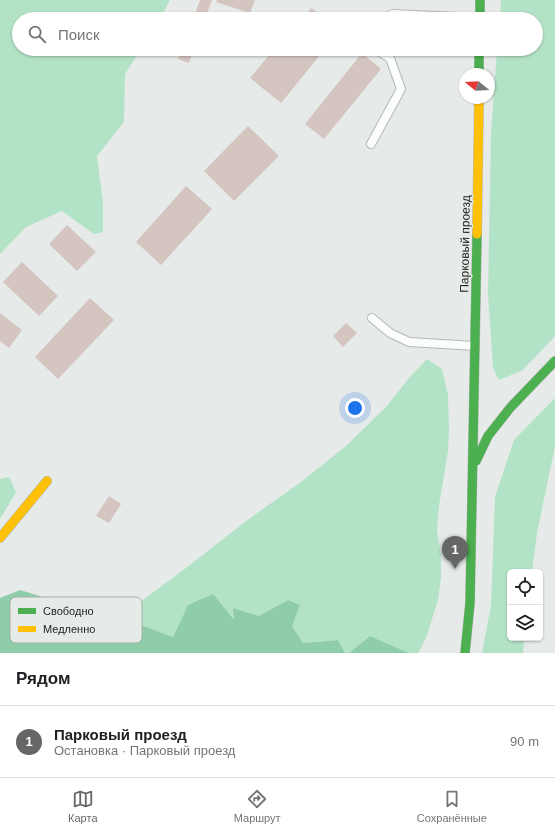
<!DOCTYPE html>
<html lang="ru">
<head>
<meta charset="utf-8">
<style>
	body { margin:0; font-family:Arial,sans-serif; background:#f2f2f2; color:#202124 }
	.controls { position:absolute; right:12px; bottom:12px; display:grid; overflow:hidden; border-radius:6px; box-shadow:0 1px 3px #0004 }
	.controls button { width:36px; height:36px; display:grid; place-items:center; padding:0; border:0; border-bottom:1px solid #e0e0e0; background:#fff; color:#202124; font:20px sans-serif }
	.compass { position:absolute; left:459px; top:68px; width:36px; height:36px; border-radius:50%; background:#fff; box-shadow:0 1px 3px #0004; rotate:288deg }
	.you { position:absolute; left:355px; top:408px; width:14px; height:14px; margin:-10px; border:3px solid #fff; border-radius:50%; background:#1a73e8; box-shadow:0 0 0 6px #1a73e833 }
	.badge { display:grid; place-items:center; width:26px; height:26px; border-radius:50%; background:#646765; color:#fff; font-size:13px; font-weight:700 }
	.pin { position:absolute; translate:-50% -33px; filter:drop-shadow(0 1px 2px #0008) }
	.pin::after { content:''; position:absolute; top:21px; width:14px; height:12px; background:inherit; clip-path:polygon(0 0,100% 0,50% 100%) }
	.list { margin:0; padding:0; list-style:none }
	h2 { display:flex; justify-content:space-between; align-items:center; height:52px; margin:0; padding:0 16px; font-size:17px }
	h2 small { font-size:13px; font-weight:400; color:#757577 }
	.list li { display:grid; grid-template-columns:26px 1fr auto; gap:12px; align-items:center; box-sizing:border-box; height:72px; padding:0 16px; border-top:1px solid #e0e0e0 }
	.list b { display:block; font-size:15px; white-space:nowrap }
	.list p { margin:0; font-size:13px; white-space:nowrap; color:#757577 }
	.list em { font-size:13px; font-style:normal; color:#757577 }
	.icon { flex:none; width:22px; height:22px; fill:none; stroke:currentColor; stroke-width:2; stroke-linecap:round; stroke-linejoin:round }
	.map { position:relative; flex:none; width:555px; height:653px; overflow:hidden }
	.search { position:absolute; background:#fff; box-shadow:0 1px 3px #0004; left:12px; right:12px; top:12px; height:44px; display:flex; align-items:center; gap:10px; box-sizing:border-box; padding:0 14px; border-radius:22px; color:#757577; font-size:15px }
	.sheet { height:124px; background:#fff }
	nav { display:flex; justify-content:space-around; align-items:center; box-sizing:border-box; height:56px; border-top:1px solid #e0e0e0; background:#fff; font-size:11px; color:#757577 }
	nav a { display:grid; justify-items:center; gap:2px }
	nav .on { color:#646765 }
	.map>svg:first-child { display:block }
	.green { fill:#b3e3c7 }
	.water { fill:#8fccaa }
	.building { fill:#d4c5c0 }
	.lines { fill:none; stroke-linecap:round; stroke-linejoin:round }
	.lane-casing { stroke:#b5b8b6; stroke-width:10 }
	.fast-casing { stroke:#b5b8b6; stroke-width:10 }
	.slow-casing { stroke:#b5b8b6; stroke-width:10 }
	.lane { stroke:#fbfcfc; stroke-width:8 }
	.fast { stroke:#4caf50; stroke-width:9 }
	.slow { stroke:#ffc107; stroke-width:9 }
	.labels { text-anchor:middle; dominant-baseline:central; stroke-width:3; stroke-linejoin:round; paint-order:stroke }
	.street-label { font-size:12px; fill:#1e201f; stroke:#e5ebe7 }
	.key { fill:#e5ebe7; stroke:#a9aeab; stroke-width:1 }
	.key-label { font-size:11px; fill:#1e201f }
</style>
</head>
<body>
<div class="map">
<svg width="555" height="653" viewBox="0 0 555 653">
	<rect width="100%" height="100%" fill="#e6eae8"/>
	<path class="green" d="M0 0H170L160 19H19V49H141L125 74 124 122 97 156 103 202V232L94 234 62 211 26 227 0 254Z
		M501 0H555V336L523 370 499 380 493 368 488 294 491 134 497 49H536V19H500Z
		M427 359 442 369 448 395 449 429 448 451 439 506 437 530 441 555V577L438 600 426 638 418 653H409L370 636 349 653H345L338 640 303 643 292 626 288 600 259 616 233 608 234 621 188 605 173 637 120 617 190 565 246 521 301 482 346 446 387 406 408 379Z
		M555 398V446L537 533 532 572H510V638H524L523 653H482L491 605 495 497 514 440Z
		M9 477 16 492 0 519V479Z"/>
	<path class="water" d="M20 590 62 603 120 617 173 637 188 605 213 594 234 620 233 608 259 616 288 600 300 605 292 626 303 643 338 640 345 653H0V598Z
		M370 636 409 653H349Z"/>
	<path class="building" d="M200 0H212L205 19H193Z
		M217 0H255L250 13 216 2Z
		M311 8 320 14 317 19H308L305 17Z
		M182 49H194L189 63 178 59Z
		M274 49H325L281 103 250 78Z
		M362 53 381 69 324 139 305 124Z
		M248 126 279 156 234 201 204 171Z
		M186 186 212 209 161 265 136 242Z
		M67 225 96 252 77 271 49 244Z
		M22 262 58 296 39 316 3 282Z
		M90 298 114 320 58 379 35 357Z
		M0 313 22 330 9 348 0 341Z
		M346 323 357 333 343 347 333 336Z
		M109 496 121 504 109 523 96 516Z"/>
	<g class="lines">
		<defs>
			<path id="lane" d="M382 19 393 14 479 18
				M371 144 401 89 390 58 375 49
				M372 318 390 333 409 342 475 346"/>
			<path id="fast" d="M480 0V19
				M479 49V74
				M476 461 488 436 510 408 555 361
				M465 653 470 603 477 234"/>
			<path id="slow" d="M477 234 479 98
				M0 538 47 481"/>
		</defs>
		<use href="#lane" class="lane-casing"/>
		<use href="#fast" class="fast-casing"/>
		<use href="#slow" class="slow-casing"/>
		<use href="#lane" class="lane"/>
		<use href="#fast" class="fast"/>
		<use href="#slow" class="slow"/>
	</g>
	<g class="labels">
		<g class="street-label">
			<text transform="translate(465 244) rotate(-89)">Парковый проезд</text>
		</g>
	</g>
	<rect x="10" y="597" width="132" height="46" rx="6" class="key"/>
	<rect x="18" y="608" width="18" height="6" fill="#4caf50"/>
	<rect x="18" y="626" width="18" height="6" fill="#ffc107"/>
	<g class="key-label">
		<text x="43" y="615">Свободно</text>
		<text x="43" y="633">Медленно</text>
	</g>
</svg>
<div class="controls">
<button><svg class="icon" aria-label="locate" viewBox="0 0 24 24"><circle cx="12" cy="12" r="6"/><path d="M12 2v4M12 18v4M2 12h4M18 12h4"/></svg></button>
<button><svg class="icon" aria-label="layers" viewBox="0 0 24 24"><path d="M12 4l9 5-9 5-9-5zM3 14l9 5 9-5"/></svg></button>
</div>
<svg class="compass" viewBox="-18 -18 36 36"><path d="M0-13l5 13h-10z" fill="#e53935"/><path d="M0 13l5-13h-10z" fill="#757577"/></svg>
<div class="you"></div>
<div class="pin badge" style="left:455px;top:569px">1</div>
<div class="search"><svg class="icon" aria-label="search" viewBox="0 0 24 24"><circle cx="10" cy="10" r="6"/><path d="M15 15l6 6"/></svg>Поиск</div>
</div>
<section class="sheet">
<h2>Рядом<small></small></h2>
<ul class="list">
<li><span class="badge">1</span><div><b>Парковый проезд</b><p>Остановка · Парковый проезд</p></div><em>90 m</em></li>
</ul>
</section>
<nav>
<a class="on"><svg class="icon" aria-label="map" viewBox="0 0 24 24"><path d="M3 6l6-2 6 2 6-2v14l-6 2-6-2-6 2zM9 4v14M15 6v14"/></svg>Карта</a>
<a><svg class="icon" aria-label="directions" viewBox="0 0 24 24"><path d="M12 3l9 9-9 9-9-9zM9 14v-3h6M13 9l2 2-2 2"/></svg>Маршрут</a>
<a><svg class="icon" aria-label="saved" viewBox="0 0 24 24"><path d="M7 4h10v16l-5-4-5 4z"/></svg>Сохранённые</a>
</nav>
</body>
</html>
